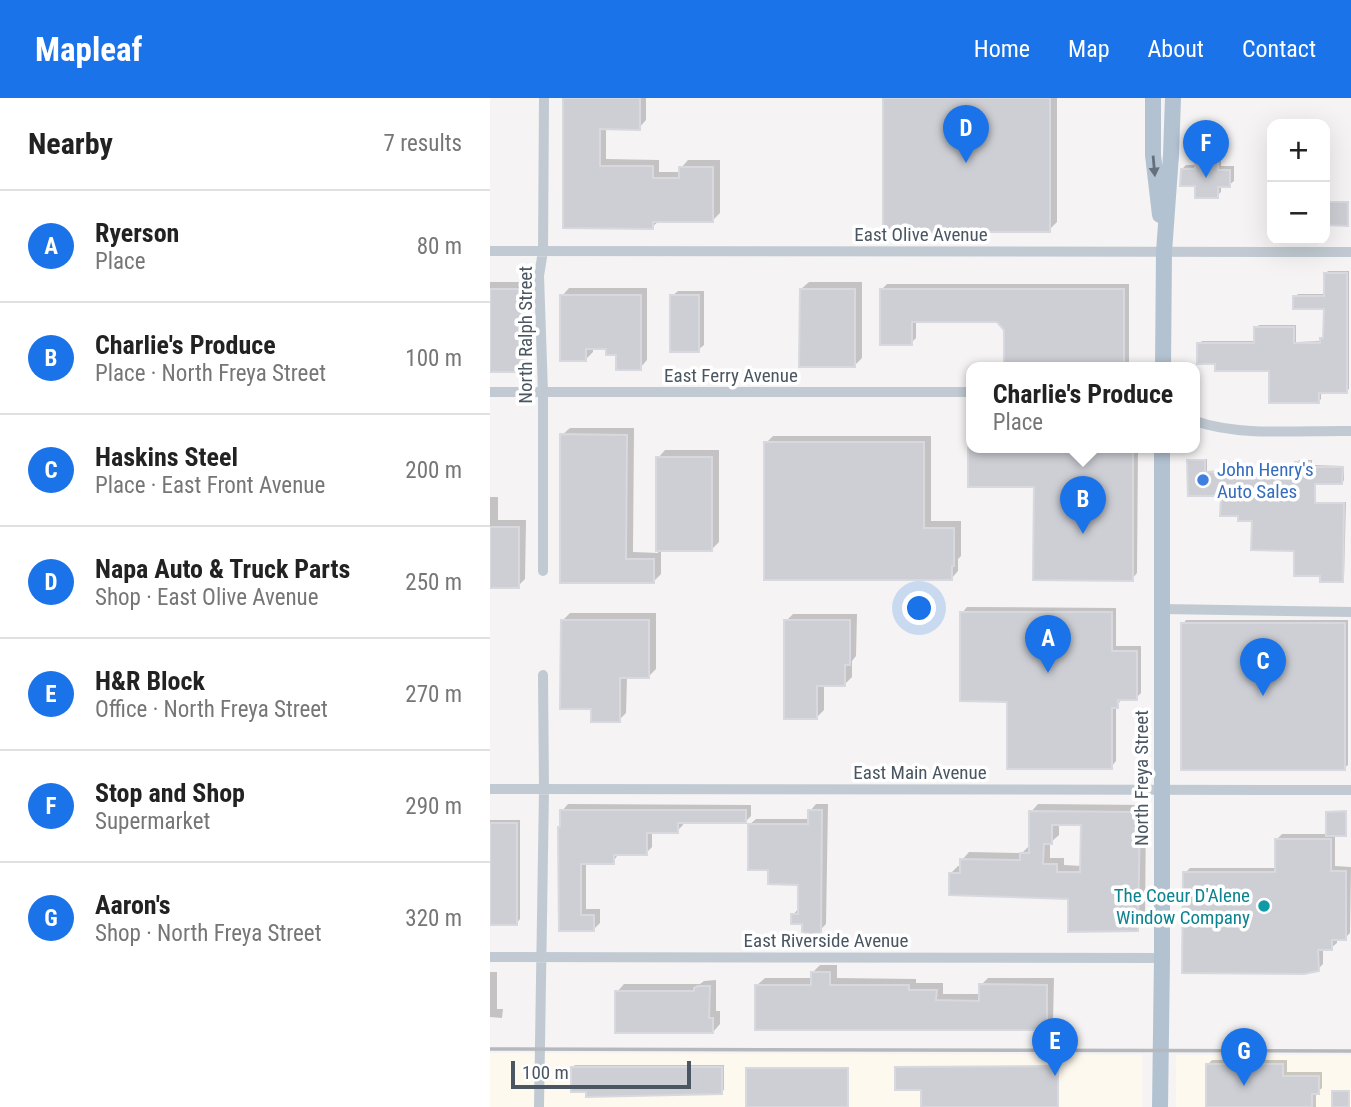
<!DOCTYPE html>
<html lang="en">
<head>
<meta charset="utf-8">
<style>
	body { margin:0; font-family:"Roboto Condensed",sans-serif; background:#f6f6f6; color:#222 }
	.controls { position:absolute; right:21px; top:21px; display:grid; overflow:hidden; border-radius:14px; box-shadow:0 7px 28px #0002 }
	.controls button { width:63px; height:63px; display:grid; place-items:center; padding:0; border:0; border-bottom:2px solid #e0e0e0; background:#fff; color:#222; font:35px sans-serif }
	.scale { position:absolute; left:21px; bottom:18px; width:180px; box-sizing:border-box; padding-left:7px; border:4px solid #4a5661; border-top:0; font-size:19px; line-height:24px; white-space:nowrap; color:#4a5661; -webkit-text-stroke:5px #fff; paint-order:stroke }
	.you { position:absolute; left:430px; top:511px; width:24px; height:24px; margin:-18px; border:5px solid #fff; border-radius:50%; background:#1a73e8; box-shadow:0 0 0 10px #1a73e833 }
	.badge { display:grid; place-items:center; width:46px; height:46px; border-radius:50%; background:#1a73e8; color:#fff; font-size:23px; font-weight:700 }
	.pin { position:absolute; translate:-50% -58px; filter:drop-shadow(0 2px 4px #0008) }
	.pin::after { content:''; position:absolute; top:37px; width:24px; height:21px; background:inherit; clip-path:polygon(0 0,100% 0,50% 100%) }
	.popup { position:absolute; left:476px; top:264px; width:234px; height:91px; box-sizing:border-box; display:grid; place-content:center; border-radius:14px; background:#fff; filter:drop-shadow(0 2px 5px #0005); font-size:23px; white-space:nowrap; color:#767676 }
	.popup b { font-size:26px; color:#222 }
	.popup::after { content:''; position:absolute; left:50%; top:100%; margin-left:-14px; border:14px solid transparent; border-top-color:#fff }
	.list { margin:0; padding:0; list-style:none }
	h2 { display:flex; justify-content:space-between; align-items:center; height:91px; margin:0; padding:0 28px; font-size:30px }
	h2 small { font-size:23px; font-weight:400; color:#767676 }
	.list li { display:grid; grid-template-columns:46px 1fr auto; gap:21px; align-items:center; box-sizing:border-box; height:112px; padding:0 28px; border-top:2px solid #e0e0e0 }
	.list b { display:block; font-size:26px; white-space:nowrap }
	.list p { margin:0; font-size:23px; white-space:nowrap; color:#767676 }
	.list em { font-size:23px; font-style:normal; color:#767676 }
	.map { position:relative; flex:none; width:861px; height:1009px; overflow:hidden }
	header { display:flex; align-items:center; gap:42px; box-sizing:border-box; height:98px; padding:0 35px; background:#1a73e8; color:#fff }
	header strong { font-size:33px }
	nav { display:flex; gap:38px; margin-inline-start:auto; font-size:24px }
	main { display:flex }
	aside { flex:1; background:#fff }
	.map>svg:first-child { display:block }
	.commercial { fill:#fdf9ef }
	.shadow { fill:#0003; fill-rule:evenodd }
	.building { fill:#cdcfd5; stroke:#d7d9de; stroke-width:2; fill-rule:evenodd }
	.lines { fill:none; stroke-linecap:round; stroke-linejoin:round }
	.street { stroke:#c1cad2; stroke-width:10 }
	.primary { stroke:#b3c2d1; stroke-width:16 }
	.rail { stroke:#b5b8bd; stroke-width:3.5 }
	.oneway { fill:#64717d }
	.shop-dot { fill:#3f7fe0; stroke:#fff; stroke-width:2.5 }
	.culture-dot { fill:#0f9aa8; stroke:#fff; stroke-width:2.5 }
	.labels { text-anchor:middle; dominant-baseline:central; stroke-width:7; stroke-linejoin:round; paint-order:stroke }
	.street-label { font-size:19px; fill:#4a5661; stroke:#fff }
	.shop-label { font-size:19px; fill:#366cbe; stroke:#fff; text-anchor:start }
	.culture-label { font-size:19px; fill:#0d838f; stroke:#fff; text-anchor:end }
</style>
</head>
<body>
<header>
<strong>Mapleaf</strong>
<nav><a>Home</a><a>Map</a><a>About</a><a>Contact</a></nav>
</header>
<main>
<aside>
<h2>Nearby<small>7 results</small></h2>
<ul class="list">
<li><span class="badge">A</span><div><b>Ryerson</b><p>Place</p></div><em>80 m</em></li>
<li><span class="badge">B</span><div><b>Charlie's Produce</b><p>Place · North Freya Street</p></div><em>100 m</em></li>
<li><span class="badge">C</span><div><b>Haskins Steel</b><p>Place · East Front Avenue</p></div><em>200 m</em></li>
<li><span class="badge">D</span><div><b>Napa Auto &amp; Truck Parts</b><p>Shop · East Olive Avenue</p></div><em>250 m</em></li>
<li><span class="badge">E</span><div><b>H&amp;R Block</b><p>Office · North Freya Street</p></div><em>270 m</em></li>
<li><span class="badge">F</span><div><b>Stop and Shop</b><p>Supermarket</p></div><em>290 m</em></li>
<li><span class="badge">G</span><div><b>Aaron's</b><p>Shop · North Freya Street</p></div><em>320 m</em></li>
</ul>
</aside>
<div class="map">
<svg width="861" height="1009" viewBox="0 0 861 1009">
	<rect width="100%" height="100%" fill="#f5f3f3"/>
	<path class="commercial" d="M0 955 652 957V1009H0Z
		M686 957H861V1009H686Z"/>
	<path class="shadow" d="M75 0H156V22L149 30H116V61L169 62V74H191V70L198 62H230V115L222 123H169L162 129H75Z
		M395 0H567V124L559 132Z
		M782 29V58H777V34Z
		M711 57H731V68H744V83L739 87H731V94L727 98 707 86 692 71 696 67H707V61Z
		M838 173H859V291L856 293H831V301L828 304 781 271 727 264 709 246 712 243H766V230L769 227H806V244L832 243 835 238V209L805 199 808 196H835V176Z
		M0 184H38V264L31 272H0Z
		M319 184H372V260L365 267 311 191Z
		M397 186H639V266L635 270H516V231L508 222H426V240L421 245 392 191Z
		M79 190H157V262L150 270 118 249H103V254L96 261 72 198Z
		M188 193H214V247L208 252 182 198Z
		M80 330H144L143 454 168 455V360L175 352H229V444L222 451H171V476L164 483H72V337Z
		M283 338H441V423H471V458L468 461V473L461 481 276 345Z
		M481 343V350H648L647 475 642 481 546 387H479Z
		M701 361H717V373L739 372 742 365 748 366V379H807V365L809 362H822V367L854 368V382L852 385 826 384V404H856L854 480 852 483 832 476 806 451 763 421 749 416 699 363Z
		M0 399H8V422H36L35 481 28 488H0Z
		M477 509 626 510V548H651V595L646 600H633L626 608V663L621 669 519 602 472 515Z
		M80 515H166V571L158 579H137L136 615 129 622 102 609 73 522Z
		M303 516H367L366 558 362 563V579L354 587H334V612L327 619 296 523Z
		M696 522H858V667L854 670 693 526Z
		M78 706 261 707V718L255 724H193V727L187 733H162V749L156 755H129L123 764H96V811H110V825L104 831H71L72 713Z
		M326 706H338L336 826 330 832 303 817 309 810V785L280 771 259 727 266 721H320V713Z
		M548 706 656 707 655 824 647 831 580 799 461 775 468 768H472V762L479 754 532 755 539 748 541 714ZM569 725 592 726V768L574 767V760H560V745L569 737Z
		M839 713H857V735L845 737V768L861 769 860 835 855 840H847V845L841 850H833V866L828 871 695 775 700 770H787V741L792 736H838Z
		M0 722H30V821L26 826H0Z
		M330 867H347V880L426 881V885H453V896H491V887L498 880H564L563 923 556 930 267 887 275 880H322V875Z
		M0 874H7V911H13L12 920 0 919Z
		M226 882V913H230V926L223 934 127 894 134 886H210L214 883Z
		M722 962H797V974H832V990L826 995V1009H717V967Z
		M85 967H234V992L231 994 83 969Z
		M408 968H569V1009H433V990Z
		M259 969H358V1009H258Z"/>
	<path class="building" d="M73 0H150V32L110 31V68H163V80H189V69H223V124H163V131L73 130Z
		M393 0H560V134H393Z
		M705 60H728V72H740V89H728V100H705V88H690L691 71H705Z
		M835 104H858V128L835 127Z
		M834 175H857V295H829V305H779V273H725V266H707V245H764V229H804V245H830V240H833L834 211H803V198H834Z
		M0 191H31V274H0Z
		M310 191H365V269H309Z
		M390 191H634V270H514V232L507 224H422V247H390Z
		M70 197H151V272H126V257H116V251H96V263H70Z
		M180 197H209V254H180Z
		M70 336 137 337 136 461H164V485H70Z
		M274 344H434V430H464V468H462V482H274Z
		M478 350H643V483L543 482 544 389H478Z
		M166 359H222V453H166Z
		M697 362H715V374H738V367H747V380L805 381V364H820V369H853L852 386H825V405H854L853 484H830V478H804V453L761 452 762 423H748V418H730L731 398H698Z
		M0 429H29V490H0Z
		M470 514H622V553H647V602H628V610H622V671H517V604L470 603Z
		M71 522H159V580H130V624H101V611H70Z
		M294 522H360V567H355V588H327V621H294Z
		M691 525H855V672H691Z
		M70 712H256V725H188V735H157V757H124V766H91V817H104V833H69L68 729H70Z
		M318 712H332L331 834 325 837 312 834V826H301V816H308V787L278 786V772H258V726H318Z
		M539 713 650 714 648 833 578 834V801L459 797V775H470V761L530 762V755H539ZM562 727H591L590 774H567V766H553L554 746H562Z
		M856 713V738H836V714Z
		M0 725H27V827H0Z
		M785 741H841V773H856V842H842V852H828L829 873 814 876 692 875 693 774H785Z
		M321 874H340V887H419V892H447L446 902 489 903V886L557 887V932H265V887H321Z
		M208 888H220L219 920H223V935H125V893H204V890Z
		M716 966H793V978H829V996H822V1009H716Z
		M568 968V1009H431V992H405V969Z
		M81 969H232V996L96 999V994H81Z
		M256 970H358V1009H256Z
		M842 993H859V1009H842Z"/>
	<g class="lines">
		<path class="street" d="M0 153 861 154
			M0 294H481
			M705 323C750 339 813 332 861 333
			M53 473V294L49 178 53 153 54 0
			M673 511 861 514
			M0 691 861 692
			M0 859 672 860
			M49 1009 54 692 53 577"/>
		<path class="primary" d="M663 0V57L670 117
			M673 270 674 154 681 57 683 0
			M670 1009 672 860V350"/>
		<path class="rail" d="M0 951 861 953"/>
	</g>
	<defs><path id="oneway-solid" d="M-6-.8H1V-3.2L6.5 0L1 3.2V.8H-6Z" transform="scale(1.75)"/></defs>
	<use class="oneway" href="#oneway-solid" transform="translate(664 68) rotate(85)"/>
	<circle class="shop-dot" cx="713" cy="382" r="7"/>
	<circle class="culture-dot" cx="774" cy="808" r="7"/>
	<g class="labels">
		<g class="street-label">
			<text x="431" y="136">East Olive Avenue</text>
			<text transform="translate(35 237) rotate(-90)">North Ralph Street</text>
			<text x="241" y="277">East Ferry Avenue</text>
			<text x="430" y="674">East Main Avenue</text>
			<text transform="translate(651 680) rotate(-90)">North Freya Street</text>
			<text x="336" y="842">East Riverside Avenue</text>
		</g>
		<g class="shop-label">
			<text x="727" y="371">John Henry's<tspan x="727" dy="22">Auto Sales</tspan></text>
		</g>
		<g class="culture-label">
			<text x="760" y="797">The Coeur D'Alene<tspan x="760" dy="22">Window Company</tspan></text>
		</g>
	</g>
</svg>
<div class="controls">
<button>+</button>
<button>−</button>
</div>
<div class="scale">100 m</div>
<div class="you"></div>
<div class="pin badge" style="left:558px;top:575px">A</div>
<div class="pin badge" style="left:593px;top:436px">B</div>
<div class="popup"><b>Charlie's Produce</b>Place</div>
<div class="pin badge" style="left:773px;top:598px">C</div>
<div class="pin badge" style="left:476px;top:65px">D</div>
<div class="pin badge" style="left:565px;top:978px">E</div>
<div class="pin badge" style="left:716px;top:80px">F</div>
<div class="pin badge" style="left:754px;top:988px">G</div>
</div>
</main>
</body>
</html>
